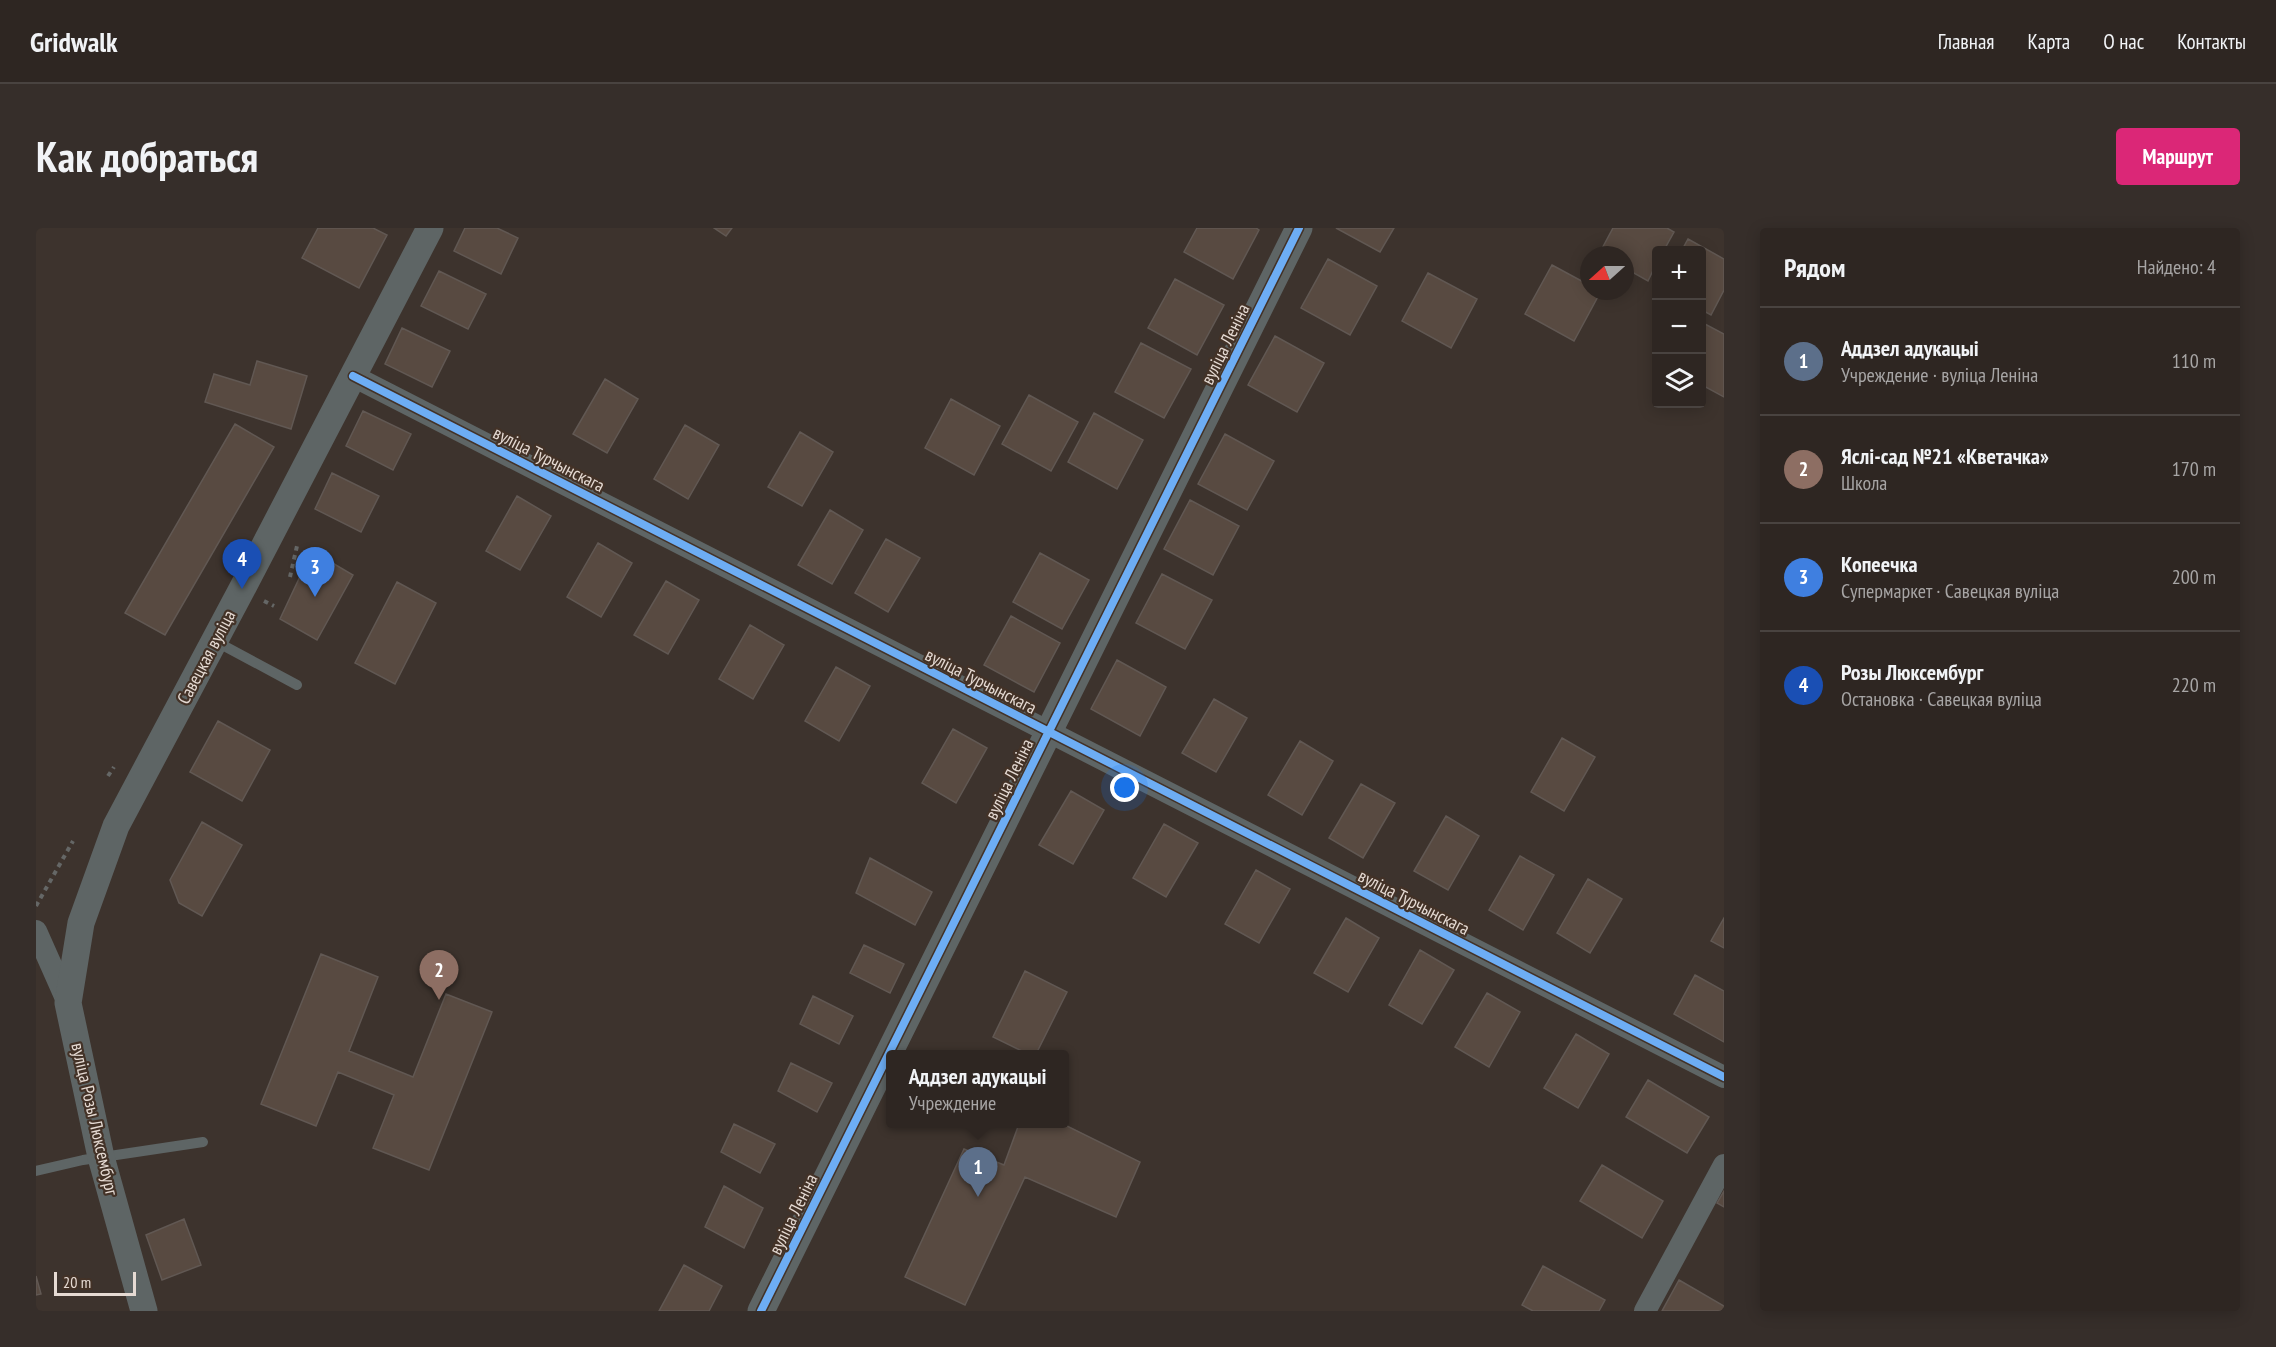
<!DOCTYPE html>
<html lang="ru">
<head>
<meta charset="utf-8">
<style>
	body { margin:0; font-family:"PT Sans Narrow",sans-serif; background:#362e2a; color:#f1f3f6 }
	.controls { position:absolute; right:18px; top:18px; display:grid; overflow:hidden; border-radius:6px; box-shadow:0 3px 15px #0003 }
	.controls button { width:54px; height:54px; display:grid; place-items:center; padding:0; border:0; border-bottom:2px solid #494340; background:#2e2622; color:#f1f3f6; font:30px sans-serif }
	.compass { position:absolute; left:1544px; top:18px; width:54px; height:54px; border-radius:50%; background:#2e2622; box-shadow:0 3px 15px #0003; rotate:249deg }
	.scale { position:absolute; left:18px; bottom:15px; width:82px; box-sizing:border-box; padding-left:6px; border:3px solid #e5dad3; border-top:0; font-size:16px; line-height:21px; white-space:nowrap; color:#e5dad3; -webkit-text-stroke:4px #433227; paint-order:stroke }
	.you { position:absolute; left:1089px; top:560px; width:21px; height:21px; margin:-15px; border:4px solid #fff; border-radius:50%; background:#1a73e8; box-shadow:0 0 0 9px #1a73e833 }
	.badge { display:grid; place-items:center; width:39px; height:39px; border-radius:50%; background:#db2777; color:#fff; font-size:20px; font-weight:700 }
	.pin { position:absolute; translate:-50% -50px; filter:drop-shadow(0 2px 3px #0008) }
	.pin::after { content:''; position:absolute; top:32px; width:21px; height:18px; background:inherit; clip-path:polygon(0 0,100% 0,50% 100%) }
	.popup { position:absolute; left:850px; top:822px; width:183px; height:78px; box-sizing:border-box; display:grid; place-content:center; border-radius:6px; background:#2e2622; filter:drop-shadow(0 2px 4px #0005); font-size:20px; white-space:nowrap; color:#a7a5a5 }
	.popup b { font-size:22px; color:#f1f3f6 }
	.popup::after { content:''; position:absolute; left:50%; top:100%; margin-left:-12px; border:12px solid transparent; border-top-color:#2e2622 }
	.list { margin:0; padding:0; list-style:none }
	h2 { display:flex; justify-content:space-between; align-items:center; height:78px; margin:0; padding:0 24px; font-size:26px }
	h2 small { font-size:20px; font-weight:400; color:#a7a5a5 }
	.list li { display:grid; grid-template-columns:39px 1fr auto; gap:18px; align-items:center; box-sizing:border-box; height:108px; padding:0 24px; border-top:2px solid #494340 }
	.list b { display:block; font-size:22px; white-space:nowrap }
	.list p { margin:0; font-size:20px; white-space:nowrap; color:#a7a5a5 }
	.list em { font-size:20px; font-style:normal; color:#a7a5a5 }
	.icon { flex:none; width:33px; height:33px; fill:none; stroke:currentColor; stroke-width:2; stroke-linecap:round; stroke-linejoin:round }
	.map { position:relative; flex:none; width:1688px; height:1083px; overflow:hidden; border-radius:6px }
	header { display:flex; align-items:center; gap:36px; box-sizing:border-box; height:84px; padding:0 30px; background:#2e2622; border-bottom:2px solid #494340 }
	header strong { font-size:28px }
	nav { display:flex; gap:33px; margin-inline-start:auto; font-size:21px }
	.intro { display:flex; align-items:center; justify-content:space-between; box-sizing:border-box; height:144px; padding:0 36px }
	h1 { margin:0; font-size:42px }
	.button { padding:15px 27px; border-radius:6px; background:#db2777; color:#fff; font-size:21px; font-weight:700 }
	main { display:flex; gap:36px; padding:0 36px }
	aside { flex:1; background:#2e2622; border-radius:6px; box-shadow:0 3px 15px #0003 }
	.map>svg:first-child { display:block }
	.building { fill:#584a41; stroke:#615853; stroke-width:1.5 }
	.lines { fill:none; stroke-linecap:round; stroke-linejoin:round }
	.path { stroke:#656766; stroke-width:4; stroke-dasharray:4.5 4.5; stroke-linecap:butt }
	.service { stroke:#5e6565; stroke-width:10 }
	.minor { stroke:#5e6565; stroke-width:22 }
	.tertiary { stroke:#5e6565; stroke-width:27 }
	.cycleway-casing { stroke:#433227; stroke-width:11 }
	.cycleway { stroke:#6dadf4; stroke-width:8 }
	.labels { text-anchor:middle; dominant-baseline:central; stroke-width:4.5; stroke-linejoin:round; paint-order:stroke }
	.street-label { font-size:18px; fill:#e5dad3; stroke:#433227 }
</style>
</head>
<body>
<header>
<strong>Gridwalk</strong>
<nav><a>Главная</a><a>Карта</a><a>О нас</a><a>Контакты</a></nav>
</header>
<div class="intro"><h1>Как добраться</h1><a class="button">Маршрут</a></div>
<main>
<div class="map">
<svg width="1688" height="1083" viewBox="0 0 1688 1083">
	<rect width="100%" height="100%" fill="#3d332d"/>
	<path class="building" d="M282 0H337L351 7 323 60 266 30Z
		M429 0H461L482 10 465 46 418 23Z
		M678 0H696L690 8Z
		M1161 0H1220L1223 2 1197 51 1148 24Z
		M1300 0H1358L1344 24Z
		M1577 0H1631L1638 4 1628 22H1620V36L1612 53 1589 40V27L1563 26Z
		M1652 11 1688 31V62L1675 87 1666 82V22H1646Z
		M1292 31 1341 58 1314 107 1265 80Z
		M1516 37 1553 57V63H1565L1538 113 1489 86Z
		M403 43 450 66 432 101 385 78Z
		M1392 45 1441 71 1415 120 1366 93Z
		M1139 51 1188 77 1161 127 1112 100Z
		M1667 95 1688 106V169L1666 157V98Z
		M366 100 414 123 396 159 349 136Z
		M1239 108 1288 135 1261 184 1212 157Z
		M1105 115 1155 141 1128 190 1079 164Z
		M221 133 271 148 255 201 169 174 178 146 214 157Z
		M569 151 602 171 571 225 537 206Z
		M993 167 1042 194 1015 243 966 216Z
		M915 171 964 198 938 247 889 220Z
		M327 183 375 206 357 242 310 218Z
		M1058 185 1107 212 1081 261 1032 234Z
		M199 196 238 219 129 407 89 385Z
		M649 197 683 217 652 271 618 251Z
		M764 204 797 224 766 278 732 259Z
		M1189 206 1238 233 1211 282 1162 256Z
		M296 245 343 268 325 304 279 281Z
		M481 268 515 288 484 342 450 323Z
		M1154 272 1203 298 1177 347 1128 321Z
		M794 282 827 302 796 356 762 337Z
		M850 311 884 330 852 384 819 365Z
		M562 315 596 335 565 389 531 369Z
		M276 323 317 347 281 412 244 391Z
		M1004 325 1053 352 1026 401 977 374Z
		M1126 346 1176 372 1149 421 1100 395Z
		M630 353 663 372 632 426 598 407Z
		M361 354 400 375 359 456 319 435Z
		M975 388 1024 415 998 464 948 437Z
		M714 397 748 417 717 471 683 451Z
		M1081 432 1130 459 1104 508 1055 481Z
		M800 439 834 458 803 513 769 493Z
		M1178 471 1211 490 1180 544 1146 525Z
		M182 493 234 522 206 573 154 544Z
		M917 501 951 520 920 575 886 555Z
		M1526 510 1559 529 1528 583 1495 564Z
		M1264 513 1297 533 1266 587 1232 567Z
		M1325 556 1359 575 1327 630 1293 610Z
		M1035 563 1068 582 1037 636 1003 617Z
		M1410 588 1443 608 1412 662 1378 643Z
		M166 594 206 617 166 688 143 675 134 652Z
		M1128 596 1162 615 1130 669 1097 650Z
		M1484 628 1518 647 1487 702 1453 682Z
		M834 630 896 664 879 697 820 665Z
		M1220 642 1254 661 1223 715 1189 696Z
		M1552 651 1586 671 1554 725 1521 705Z
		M1310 690 1343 710 1312 764 1278 745Z
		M1688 690V720L1675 713Z
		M828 717 868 736 854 765 814 745Z
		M1384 722 1418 742 1386 796 1353 777Z
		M285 726 342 749 313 823 377 849 410 766 456 784 393 942 337 920 358 867 302 844 280 898 225 876Z
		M989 743 1031 764 1000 826H992L957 809Z
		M1659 747 1688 763V814L1638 786Z
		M1451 765 1484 784 1453 839 1419 819Z
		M777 768 817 788 803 816 764 796Z
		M1540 806 1573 826 1542 880 1508 860Z
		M755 835 796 855 781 884 742 863Z
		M1612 852 1673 889 1651 925 1590 889Z
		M698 896 739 916 724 945 685 924Z
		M983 896H1027L1104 934 1080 989 989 949 929 1077 869 1049 928 921 968 937Z
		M1566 937 1627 973 1606 1010 1544 973Z
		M688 958 727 980 708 1020 669 999Z
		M1688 963V979L1681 975Z
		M148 991 165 1037 126 1052 110 1007Z
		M648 1037 686 1058 673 1083H623Z
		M1507 1038 1569 1072 1563 1083H1497L1486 1077Z
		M0 1048 5 1066 0 1067Z
		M1643 1052 1688 1078V1083H1626Z"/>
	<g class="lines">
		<path class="path" d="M254 349 261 318
			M228 373 238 378
			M72 548 78 539
			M0 678 37 613"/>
		<path class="service" d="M179 413 261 457
			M0 943 47 932 167 914"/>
		<path class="minor" d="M317 148 1688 849
			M0 703 32 775
			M1609 1083 1688 937"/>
		<path class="tertiary" d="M108 1083 65 929 32 775 45 695 80 598 206 361 394 0
			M725 1083 1263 0"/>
		<defs>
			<path id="cycleway" d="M317 148 1688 849
				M725 1083 1263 0"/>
		</defs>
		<use href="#cycleway" class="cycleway-casing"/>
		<use href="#cycleway" class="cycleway"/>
	</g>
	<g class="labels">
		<g class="street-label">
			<text transform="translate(1189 116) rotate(-64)">вуліца Леніна</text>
			<text transform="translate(513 231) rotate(27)">вуліца Турчынскага</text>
			<text transform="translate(170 429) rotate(-62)">Савецкая вуліца</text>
			<text transform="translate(945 453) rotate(27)">вуліца Турчынскага</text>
			<text transform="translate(973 551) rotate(-64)">вуліца Леніна</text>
			<text transform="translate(1378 674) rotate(27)">вуліца Турчынскага</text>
			<text transform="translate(59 891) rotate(77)">вуліца Розы Люксембург</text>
			<text transform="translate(757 986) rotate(-64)">вуліца Леніна</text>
		</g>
	</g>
</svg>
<div class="controls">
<button>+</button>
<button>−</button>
<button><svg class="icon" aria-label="layers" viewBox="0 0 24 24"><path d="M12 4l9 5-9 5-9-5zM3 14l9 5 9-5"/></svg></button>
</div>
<svg class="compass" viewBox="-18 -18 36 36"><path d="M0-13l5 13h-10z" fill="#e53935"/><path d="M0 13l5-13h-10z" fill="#a7a5a5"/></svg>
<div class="scale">20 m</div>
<div class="you"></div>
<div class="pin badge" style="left:942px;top:969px;background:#5c6f8a">1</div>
<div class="popup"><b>Аддзел адукацыі</b>Учреждение</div>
<div class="pin badge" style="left:403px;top:772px;background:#8d6e63">2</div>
<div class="pin badge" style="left:279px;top:369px;background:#3f7fe0">3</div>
<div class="pin badge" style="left:206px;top:361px;background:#1a4fb4">4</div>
</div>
<aside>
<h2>Рядом<small>Найдено: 4</small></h2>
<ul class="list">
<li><span class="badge" style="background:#5c6f8a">1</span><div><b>Аддзел адукацыі</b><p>Учреждение · вуліца Леніна</p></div><em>110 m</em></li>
<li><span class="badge" style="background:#8d6e63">2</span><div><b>Яслі-сад №21 «Кветачка»</b><p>Школа</p></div><em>170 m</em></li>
<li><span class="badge" style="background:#3f7fe0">3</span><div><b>Копеечка</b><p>Супермаркет · Савецкая вуліца</p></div><em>200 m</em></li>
<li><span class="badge" style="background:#1a4fb4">4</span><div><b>Розы Люксембург</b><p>Остановка · Савецкая вуліца</p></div><em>220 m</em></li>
</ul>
</aside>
</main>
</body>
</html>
